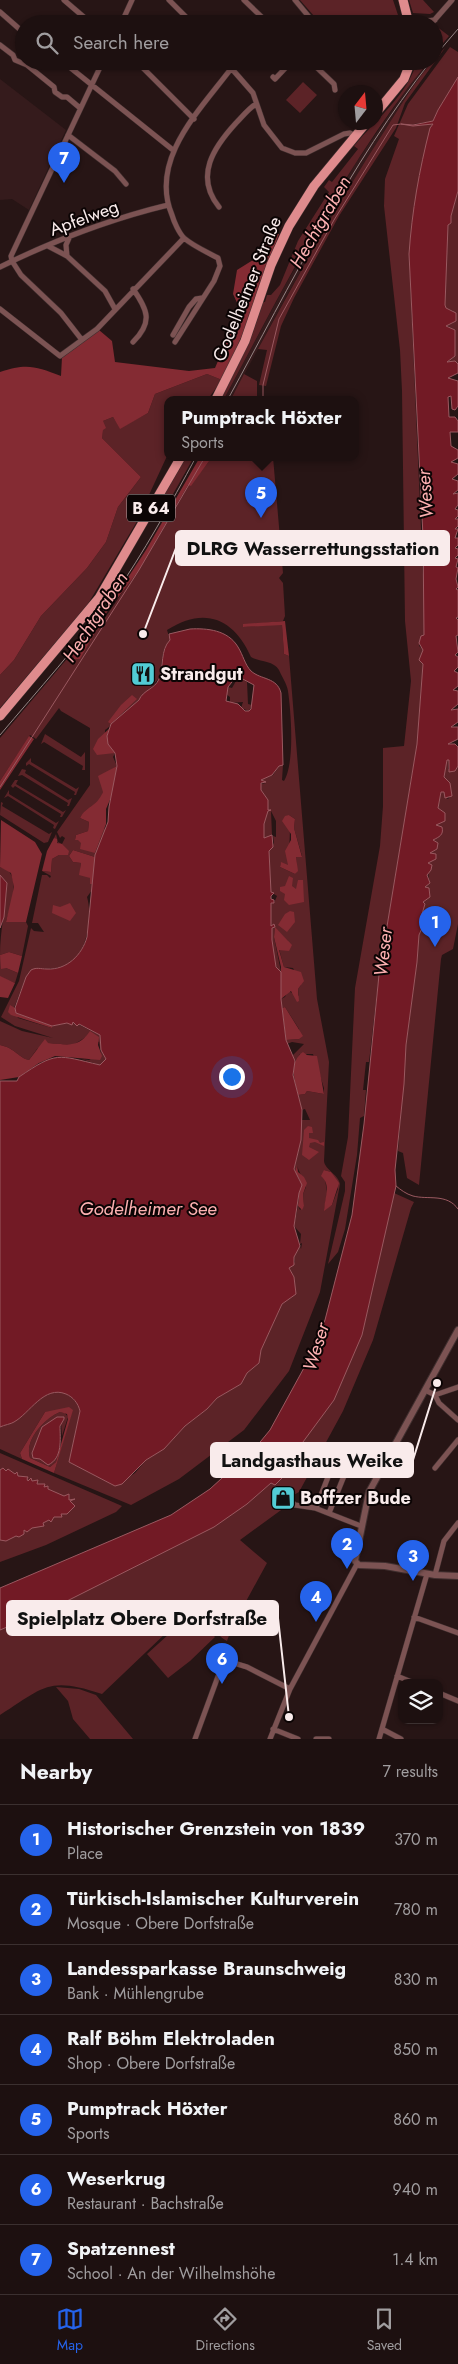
<!DOCTYPE html>
<html lang="en">
<head>
<meta charset="utf-8">
<style>
	body { margin:0; font-family:Jost,sans-serif; background:#251919; color:#f1f3f6 }
	.controls { position:absolute; right:15px; bottom:15px; display:grid; overflow:hidden; border-radius:10px; box-shadow:0 1px 4px #0004 }
	.controls button { width:45px; height:45px; display:grid; place-items:center; padding:0; border:0; border-bottom:1px solid #3b3030; background:#1d1010; color:#f1f3f6; font:25px sans-serif }
	.compass { position:absolute; left:338px; top:85px; width:45px; height:45px; border-radius:50%; background:#1d1010; box-shadow:0 1px 4px #0004; rotate:16deg }
	.you { position:absolute; left:231px; top:1076px; width:18px; height:18px; margin:-12px; border:4px solid #fff; border-radius:50%; background:#1a73e8; box-shadow:0 0 0 8px #1a73e833 }
	.badge { display:grid; place-items:center; width:32px; height:32px; border-radius:50%; background:#2563eb; color:#fff; font-size:16px; font-weight:700 }
	.pin { position:absolute; translate:-50% -41px; filter:drop-shadow(0 1px 2px #0008) }
	.pin::after { content:''; position:absolute; top:26px; width:18px; height:15px; background:inherit; clip-path:polygon(0 0,100% 0,50% 100%) }
	.popup { position:absolute; left:164px; top:396px; width:195px; height:65px; box-sizing:border-box; display:grid; place-content:center; border-radius:10px; background:#1d1010; filter:drop-shadow(0 1px 4px #0005); font-size:16px; white-space:nowrap; color:#a09d9f }
	.popup b { font-size:19px; color:#f1f3f6 }
	.popup::after { content:''; position:absolute; left:50%; top:100%; margin-left:-10px; border:10px solid transparent; border-top-color:#1d1010 }
	.list { margin:0; padding:0; list-style:none }
	h2 { display:flex; justify-content:space-between; align-items:center; height:65px; margin:0; padding:0 20px; font-size:21px }
	h2 small { font-size:16px; font-weight:400; color:#a09d9f }
	.list li { display:grid; grid-template-columns:32px 1fr auto; gap:15px; align-items:center; box-sizing:border-box; height:70px; padding:0 20px; border-top:1px solid #3b3030 }
	.list b { display:block; font-size:19px; white-space:nowrap }
	.list p { margin:0; font-size:16px; white-space:nowrap; color:#a09d9f }
	.list em { font-size:16px; font-style:normal; color:#a09d9f }
	.icon { flex:none; width:28px; height:28px; fill:none; stroke:currentColor; stroke-width:2; stroke-linecap:round; stroke-linejoin:round }
	.map { position:relative; flex:none; width:458px; height:1739px; overflow:hidden }
	.search { position:absolute; background:#1d1010; box-shadow:0 1px 4px #0004; left:15px; right:15px; top:15px; height:55px; display:flex; align-items:center; gap:12px; box-sizing:border-box; padding:0 18px; border-radius:28px; color:#a09d9f; font-size:19px }
	.sheet { height:555px; background:#1d1010 }
	nav { display:flex; justify-content:space-around; align-items:center; box-sizing:border-box; height:70px; border-top:1px solid #3b3030; background:#1d1010; font-size:14px; color:#a09d9f }
	nav a { display:grid; justify-items:center; gap:2px }
	nav .on { color:#2563eb }
	.map>svg:first-child { display:block }
	.built { fill:#351b1c }
	.green { fill:#5c2327; fill-rule:evenodd }
	.forest { fill:#842b33; fill-rule:evenodd }
	.water { fill:#721a25; stroke:#9a5960; fill-rule:evenodd }
	.lines { fill:none; stroke-linecap:round; stroke-linejoin:round }
	.stream { stroke:#9a5960; stroke-width:1 }
	.minor-casing { stroke:#402f2f; stroke-width:6 }
	.tertiary-casing { stroke:#402f2f; stroke-width:8 }
	.primary-casing { stroke:#402f2f; stroke-width:10 }
	.minor { stroke:#7c5353; stroke-width:5 }
	.tertiary { stroke:#7c5353; stroke-width:6 }
	.primary { stroke:#df8b8d; stroke-width:9 }
	.rail { stroke:#958585; stroke-width:1 }
	.labels { text-anchor:middle; dominant-baseline:central; stroke-width:4; stroke-linejoin:round; paint-order:stroke }
	.shield { fill:#0b0404; stroke:#b2a6a6; stroke-width:1 }
	.shield-label { font-size:16px; font-weight:bold; fill:#f9ebeb }
	.street-label { font-size:18px; fill:#f9ebeb; stroke:#0b0404 }
	.poi-label { font-size:18px; font-weight:bold; fill:#f9ebeb; stroke:#0b0404; text-anchor:start }
	.water-label { font-size:19px; font-style:italic; fill:#fdb0b1; stroke:#0b0404 }
	.leader { fill:none; stroke:#f9ebeb; stroke-width:2 }
	.callout-dot { fill:#f9ebeb; stroke:#0b0404; stroke-width:2 }
	.callout { fill:#f9ebeb; stroke:#f9ebeb; stroke-width:2 }
	.callout-label { font-size:19px; text-anchor:middle; font-weight:bold; fill:#111 }
</style>
</head>
<body>
<div class="map">
<svg width="458" height="1739" viewBox="0 0 458 1739">
	<rect width="100%" height="100%" fill="#271515"/>
	<path class="built" d="M429 61H434L403 102 361 168 290 290 231 399H224L284 287 355 164 410 84Z
		M0 79 66 130 29 210 12 199 0 200Z"/>
	<path class="green" d="M300 0H393L401 24H321Z
		M409 0H423L434 12 430 14 413 13Z
		M436 26 449 36 434 54V35L442 40 434 32V27Z
		M450 47 458 52V77L438 110 433 121 408 125 433 123C419 169 413 207 409 254L425 620 424 635 419 646 424 650 419 660 423 664 417 744 379 975 369 1062H366L363 1090H366L364 1116 360 1118 357 1155 345 1229 338 1252 328 1264 345 1191V1182L341 1176 348 1137 355 988 380 846 383 806V748L404 746 411 681 405 621 402 391 400 350 384 206 385 179 399 139 394 136 408 104Z
		M445 48 405 103 396 128 339 216 294 298 281 326 266 386 259 385 267 350 258 349C299 274 340 199 387 127 403 102 424 67 445 48Z
		M417 61H429C345 163 286 284 224 399H219L262 302H265L267 295H271L280 285 298 241 329 192 324 187 329 180 332 182 358 149 354 146C375 120 408 95 417 61Z
		M303 82 317 95 300 113 286 100Z
		M458 191V364L455 361 448 362 455 356V330L446 325 453 323V311L446 308 445 305 448 225 451 223V216Z
		M207 374 222 380 208 399H167V456L136 523 88 604 0 708V675L14 660 41 616 87 568 106 542 118 507 141 477 102 438 103 421 113 417 120 428 148 413 155 394Z
		M244 374 257 381V399H231Z
		M186 457H194L164 510 156 506Z
		M212 457H273L283 573 279 578 283 583 285 616 283 621 243 625V627L282 624 284 654 289 656 317 999 329 1062 324 1161C325 1170 338 1174 340 1184L320 1292 289 1371 244 1430 179 1479 131 1505 54 1473 72 1411 45 1412 20 1453 22 1459 0 1449V1427C4 1425 11 1424 14 1422 30 1413 44 1385 66 1394 73 1397 78 1403 80 1411L69 1462 115 1486 135 1473 146 1460 164 1449 185 1426 207 1409 217 1398 241 1384 247 1373 259 1363 261 1350 282 1304 295 1291 294 1277 289 1268 295 1262 294 1257 300 1246 301 1249 302 1243 300 1244 301 1234 294 1226 298 1206 300 1210 304 1206 303 1194 306 1187 297 1166 295 1172 294 1169 301 1140V1120H310L305 1109 302 1110 298 1095 305 1094 307 1091 324 1094V1088L313 1054H300L295 1061 292 1056 304 1044 292 1042 287 1044 286 1040 299 1039V1029L285 1007 282 1008 281 999 285 997 288 991 299 996 298 989 301 985 293 968 284 967 279 949 288 941 275 928 274 937 281 972C271 965 272 940 272 928L275 927 271 926V903H274L277 896 271 892 269 851 274 843 273 836 276 837V821L271 811 272 835 264 839V824L268 810V800L261 790V784L266 783 262 781 263 778 273 775 279 766 283 765 282 780 284 781C295 763 291 712 288 691 287 684 281 675 279 670 273 660 259 662 251 657 234 618 204 606 167 630L170 640C160 650 163 665 159 677 157 684 113 725 105 730V753H115L113 757 117 766 104 774C104 786 105 800 93 808 87 812 84 811 80 818L89 822 88 831 76 835 75 840 78 839 95 853 104 828 106 830 95 857 73 850 69 856 73 862 81 863 80 870 90 878V884H93L92 890 87 897C90 907 89 916 88 927 84 958 67 972 37 968L26 977 14 1008 18 1018 52 1028V1026L73 1022 100 1035 101 1050 106 1059 100 1065 81 1059 89 1060 101 1053 99 1042 86 1037 73 1045 48 1043 37 1049 29 1060C19 1058 15 1048 0 1045V1021L22 1031 53 1038 15 1026 1 1017 19 981 31 928 34 931 44 932 38 923H32L42 875H47L50 878 51 876 42 871 51 872 52 859 59 855H67L54 838 56 834 58 842 62 844 65 838 62 836 60 838 57 832 90 785V728L61 711 59 708 36 739 30 735 0 781V738L72 653 74 659C117 605 154 545 188 485H191ZM289 815 295 819 294 828 302 856 296 857 297 871 295 874 280 867 281 863 288 866C289 847 291 834 289 815ZM324 1170 331 1172 338 1189 332 1205 324 1209 327 1194Z
		M241 678 247 682 248 704 252 705 249 711 241 708 243 702 230 703V697L226 694 228 687 232 688 236 681Z
		M45 734 81 757 85 752V770H82L83 766 44 742 41 744Z
		M31 758V762L76 789 79 787 76 795H74L75 792 29 764 26 766V763Z
		M447 760H449L448 769 455 771 458 766V924L453 949 442 955 441 959 419 1185 407 1178 403 1153 398 1151 406 1045 417 962 419 935 425 921 422 914 423 901 430 896 425 887 430 883C424 865 433 828 443 812L438 808 441 792H444V796L448 799 452 794 450 783 444 777Z
		M22 769 26 770 25 773 68 800 72 798 69 806H67L68 803 22 775 18 776Z
		M15 780H18L16 784 63 812 66 810 62 817H60L61 814 15 786 13 788 11 786Z
		M9 790V794L56 823 59 821 55 829 53 828 54 825 8 796 4 798Z
		M1 802 3 803 2 806 49 834 52 832 48 842 44 843 0 815Z
		M0 867 8 870C20 884 10 907 6 922H26L28 926 22 956 9 952 0 955C0 930 6 907 7 883L0 875Z
		M0 956 6 968 18 973 15 983 0 977Z
		M394 1193 414 1202 411 1208 373 1340 343 1411 299 1492 285 1500 288 1505 240 1540 267 1563 232 1627 227 1641C213 1634 206 1611 189 1611L102 1694C48 1676 44 1687 0 1715V1630L59 1605 247 1504 271 1483 283 1469 362 1335Z
		M60 1412 65 1413 68 1417 62 1436 61 1423 45 1426 32 1453 45 1462H53L60 1448 56 1462 50 1467 30 1458C24 1440 45 1418 60 1412Z
		M0 1453 122 1506 116 1512 46 1545 0 1562Z
		M191 1614H194L215 1637 190 1661 168 1678 147 1654Z
		M56 1687 79 1689 96 1695 133 1739H90L73 1719 68 1701Z"/>
	<path class="forest" d="M269 232 279 234 245 329 222 380 207 374 155 394 148 413 120 429 113 417 103 421 106 428 103 430 102 438 141 477 118 507 106 542 87 568 41 616 14 660 0 675V372C26 363 36 366 61 376L62 357 99 330 112 341 115 362 189 371 215 368 240 309 233 294 237 270 253 260Z
		M200 457H212L191 486 188 485 139 570 104 616 80 659H74L72 653 112 602 146 550Z
		M285 621 289 656 284 654 282 625 243 627V624Z
		M132 695 137 699 111 724 108 722 121 705Z
		M110 728 107 736 115 753 97 755 93 749 98 739Z
		M29 736 34 739 0 790V781Z
		M117 766 112 795 106 809V824L95 853 80 849 81 843 78 840H75L76 835 88 831 89 822 80 818C86 806 96 808 103 792L98 776Z
		M289 815 295 819 294 828 302 857H296L298 871 295 874 280 867 281 862 288 865 285 851 291 840V834L282 821 285 816Z
		M1 820 35 842 42 854 26 922H6L14 887 11 873 0 867Z
		M54 838 57 839V843L62 844 69 851 68 855H59L52 859 51 872 42 871 47 851Z
		M73 850 95 857 93 884H90V878L79 875 81 863 73 862 69 856Z
		M289 876 293 878 292 886 296 889 298 880H303L304 902 289 905 284 900 285 894 280 891V887L285 886Z
		M70 903 76 913 70 921 52 913 53 905 60 907Z
		M290 911 294 912 295 922 287 932 278 925 285 914Z
		M275 927 292 945 289 951 279 950 284 967 301 972 304 981 298 989 299 1001 297 1002 291 991 281 999V967L274 937Z
		M9 952 22 956 18 973 6 968 1 969 0 955Z
		M0 976 15 983 8 998 0 997Z
		M10 1005 15 1008 16 1013 52 1026V1028L11 1015 8 1012Z
		M285 1007 303 1036 299 1039 286 1040 282 1008Z
		M90 1031 99 1037 98 1045 102 1056 100 1060 55 1056 39 1063 19 1077 0 1080V1045C15 1048 19 1058 29 1060L45 1039 48 1043C67 1044 78 1049 90 1031Z
		M303 1052 307 1055 317 1056 324 1094 307 1091 305 1094 298 1095C295 1081 288 1062 303 1052Z
		M308 1126 312 1127 313 1133H309V1138L318 1140 320 1143 324 1142V1146L315 1142 310 1143 309 1147 319 1152 309 1160 302 1155 304 1130Z
		M297 1165 298 1172 304 1177 307 1183 303 1194 304 1206 302 1210 298 1206 300 1180 295 1172Z
		M324 1170 331 1172 339 1183 332 1205 324 1211C324 1199 332 1185 321 1176Z
		M69 1407 73 1410 54 1473 22 1459 20 1453 45 1412ZM60 1412 67 1414 68 1419 56 1462 50 1467 30 1458C24 1440 45 1418 60 1412Z"/>
	<path class="water" d="M458 77V191L451 216V223L448 225 445 305 446 308 456 313V321L446 326 455 330V356L447 362 455 361 458 364V373L448 378 458 381V406L455 410 452 409 451 396 448 397 449 417H455L458 421V432H450L451 446 458 450V458L451 462 458 464V474L452 479 458 481V490L453 494 458 493V505L455 509 458 510V516L455 519H458V526L455 529H458L455 538H458V545L455 548 458 549V555L455 558 458 559 456 567 458 568 456 579 458 587 456 589 458 590V617L456 618 458 620V635L456 636 458 652 455 655 458 657V667L454 671 458 673V686L453 690 458 691V704L451 710 458 709V722L451 727H458V739L448 744H455L458 747V766L455 771 449 772V760H447L444 777 450 783 452 796 445 798 444 792H441L438 808 445 813V821L436 825 442 827C444 835 439 837 433 840L438 843 437 849 430 853 436 854V859L428 863 432 865 431 870 427 875 430 883 425 887 429 888 430 897 423 902 425 904 422 914 425 921 419 935 417 962 406 1045 404 1084 395 1170 396 1186 362 1335 334 1400 283 1469 285 1475 275 1485 271 1483 247 1504 214 1527 59 1605 0 1630V1588L171 1515 210 1489 256 1447 270 1430 305 1366 325 1320 352 1215 364 1124 379 975 417 744 423 664 419 660 423 650 419 643 421 636 424 635 423 536 409 254C412 211 419 171 430 128L433 124 413 126 401 124 413 125 433 121 438 110Z
		M190 629C207 628 228 630 238 647 243 655 245 665 251 671 261 680 277 677 281 693L283 765 279 766 272 775 261 780 266 782 261 783V790L268 800V810H271L268 811 264 824V838L272 835 273 847 269 851 271 892 274 893 271 896V899L274 900V903H271V926L274 924 275 927 272 928V940L276 967 281 972V999L286 1040 295 1061 293 1075 302 1110 301 1140 294 1169 302 1185 299 1193 294 1226 300 1246 294 1257V1265L289 1268 294 1277 296 1294 282 1304 261 1350 259 1363 247 1373 241 1384 217 1398 207 1409 185 1426 164 1449 146 1460 122 1484 115 1486 69 1462 80 1411C78 1403 73 1397 66 1394 44 1385 30 1413 14 1422 11 1424 4 1425 0 1427V1081H17L19 1077C57 1051 57 1055 100 1065L106 1059 101 1050 100 1035 79 1024 77 1026 73 1022 72 1025 67 1023 52 1026 16 1013 15 1008 26 977 31 970C37 967 40 969 47 969 67 970 82 955 87 937L95 855 108 822 109 807 117 766 115 753 108 744 107 736 111 724 139 700C143 690 155 689 159 679 164 667 160 650 170 640L169 634ZM239 677 254 685 251 709 249 711H245L238 704 226 701 228 687 235 678Z
		M0 875 7 883 4 917 0 928Z
		M57 1417H64V1419L60 1426C60 1439 63 1458 48 1465L40 1459 33 1458 32 1453 42 1427Z
		M3 1468 6 1471 8 1469 15 1474 17 1472 18 1476 28 1477 27 1479 28 1481 31 1478 32 1481 38 1480 37 1484H45L44 1487 48 1486V1489L64 1496 69 1494V1500L75 1499 70 1501 75 1506 67 1514H61L62 1517H54L51 1522 49 1520 43 1523 44 1526 32 1528 27 1532 24 1530V1534L19 1537 16 1536 6 1541 0 1540V1470Z"/>
	<g class="lines">
		<path class="stream" d="M263 399V385L279 319 334 220 393 125 401 124
			M0 787 139 570 205 457
			M396 1186C401 1190 406 1194 413 1196 428 1200 447 1193 458 1209"/>
		<defs>
			<path id="minor" d="M64 0 92 24
				M169 0 193 24
				M244 0 269 24
				M295 0 315 24
				M0 12 24 33
				M409 23 435 20
				M121 24 132 0
				M431 24 452 0
				M0 45 13 55 15 60 27 65 54 87 55 92 62 97H67L80 108
				M62 61 173 150
				M136 61 194 119
				M225 61 253 93 264 125 282 148 295 153H306L344 134 350 133 355 136
				M310 61 334 84 335 90
				M273 77 275 79 292 61
				M68 135 115 171 126 184
				M219 207C194 176 214 147 236 123 242 117 249 108 256 104
				M69 238 66 245 67 256 105 291 115 309
				M48 246 67 256
				M12 261 11 256 103 61
				M12 261 21 275 61 313 82 340
				M0 267C53 241 110 219 168 205
				M0 309 60 356 97 329 184 238
				M173 335 189 307 196 299 202 298
				M133 342C153 322 148 310 133 289
				M175 342 214 281 220 266 218 258C207 252 193 246 184 238 179 233 174 222 172 215 149 160 199 111 230 70
				M425 1390 435 1395 458 1387
				M435 1395 439 1403 458 1420
				M435 1468 458 1440
				M290 1500 295 1505 315 1508 361 1526
				M316 1508 328 1477
				M329 1513 344 1476
				M435 1575 444 1541 458 1523
				M414 1617 458 1633
				M397 1676 414 1683
				M439 1693 458 1701
				M273 1729 298 1739
				M382 1729 401 1739
				M195 1739 224 1660 247 1667 290 1689
				M270 1739 290 1689 357 1564
				M316 1739H329
				M379 1739 427 1574"/>
			<path id="tertiary" d="M458 1330 369 1492 355 1561 359 1565 385 1566 435 1575 458 1576"/>
			<path id="primary" d="M403 0 409 24
				M376 113 404 79 411 61
				M216 399 245 341 271 265 289 226 314 186 367 122
				M0 716 99 598 181 457"/>
		</defs>
		<use href="#minor" class="minor-casing"/>
		<use href="#tertiary" class="tertiary-casing"/>
		<use href="#primary" class="primary-casing"/>
		<use href="#minor" class="minor"/>
		<use href="#tertiary" class="tertiary"/>
		<use href="#primary" class="primary"/>
		<path class="rail" d="M434 57 458 29
			M228 399C291 284 349 165 431 61
			M0 735C38 690 79 645 113 597 144 552 170 505 196 457"/>
	</g>
	<defs>
		<symbol id="restaurant-square" viewBox="-11 -11 22 22"><rect x="-9" y="-9" width="18" height="18" rx="4" fill="#52ccd5" stroke="#0b0404"/><path d="M-5-6h1v4h1v-4h1v4h1v-4h1v5L-1.5 .5V6h-2V.5L-5-1ZM5-6V6H3V1.5H1.5Q1.5-4 5-6Z" fill="#111"/></symbol>
		<symbol id="shop-square" viewBox="-11 -11 22 22"><rect x="-9" y="-9" width="18" height="18" rx="4" fill="#52ccd5" stroke="#0b0404"/><path d="M-5-2.5h2.3a2.7 3.5 0 0 1 5.4 0H5L5.5 6h-11ZM-1.5-2.5h3a1.5 2.3 0 0 0-3 0Z" fill="#111"/></symbol>
	</defs>
	<g fill-rule="evenodd">
		<use href="#restaurant-square" x="129" y="660" width="28" height="28"/>
		<use href="#shop-square" x="269" y="1484" width="28" height="28"/>
	</g>
	<g class="labels">
		<rect class="shield" x="127" y="494.5" width="48" height="27" rx="4"/>
		<g class="shield-label">
			<text x="151" y="508">B 64</text>
		</g>
		<g class="street-label">
			<text transform="translate(84 218) rotate(-20)">Apfelweg</text>
			<text transform="translate(247 289) rotate(-68)">Godelheimer Straße</text>
		</g>
		<g class="poi-label">
			<text x="160" y="674">Strandgut</text>
			<text x="300" y="1498">Boffzer Bude</text>
		</g>
		<g class="water-label">
			<text transform="translate(320 222) rotate(-60)">Hechtgraben</text>
			<text transform="translate(425 494) rotate(-94)">Weser</text>
			<text transform="translate(95 617) rotate(-57)">Hechtgraben</text>
			<text transform="translate(383 952) rotate(-84)">Weser</text>
			<text x="148" y="1208">Godelheimer See</text>
			<text transform="translate(316 1347) rotate(-73)">Weser</text>
		</g>
	</g>
	<path class="leader" d="M143 634L176 548M437 1383L413 1460M289 1717L278 1618"/>
	<g class="callout-dot">
		<circle cx="143" cy="634" r="5"/>
		<circle cx="437" cy="1383" r="5"/>
		<circle cx="289" cy="1717" r="5"/>
	</g>
	<g class="callout">
		<rect x="176" y="531" width="273" height="34" rx="5"/>
		<rect x="211" y="1443" width="202" height="34" rx="5"/>
		<rect x="7" y="1601" width="271" height="34" rx="5"/>
	</g>
	<g class="callout-label">
		<text x="313" y="555">DLRG Wasserrettungsstation</text>
		<text x="312" y="1467">Landgasthaus Weike</text>
		<text x="142" y="1625">Spielplatz Obere Dorfstraße</text>
	</g>
</svg>
<div class="controls">
<button><svg class="icon" aria-label="layers" viewBox="0 0 24 24"><path d="M12 4l9 5-9 5-9-5zM3 14l9 5 9-5"/></svg></button>
</div>
<svg class="compass" viewBox="-18 -18 36 36"><path d="M0-13l5 13h-10z" fill="#e53935"/><path d="M0 13l5-13h-10z" fill="#a09d9f"/></svg>
<div class="you"></div>
<div class="pin badge" style="left:435px;top:947px">1</div>
<div class="pin badge" style="left:347px;top:1569px">2</div>
<div class="pin badge" style="left:413px;top:1581px">3</div>
<div class="pin badge" style="left:316px;top:1622px">4</div>
<div class="pin badge" style="left:261px;top:518px">5</div>
<div class="popup"><b>Pumptrack Höxter</b>Sports</div>
<div class="pin badge" style="left:222px;top:1684px">6</div>
<div class="pin badge" style="left:64px;top:183px">7</div>
<div class="search"><svg class="icon" aria-label="search" viewBox="0 0 24 24"><circle cx="10" cy="10" r="6"/><path d="M15 15l6 6"/></svg>Search here</div>
</div>
<section class="sheet">
<h2>Nearby<small>7 results</small></h2>
<ul class="list">
<li><span class="badge">1</span><div><b>Historischer Grenzstein von 1839</b><p>Place</p></div><em>370 m</em></li>
<li><span class="badge">2</span><div><b>Türkisch-Islamischer Kulturverein</b><p>Mosque · Obere Dorfstraße</p></div><em>780 m</em></li>
<li><span class="badge">3</span><div><b>Landessparkasse Braunschweig</b><p>Bank · Mühlengrube</p></div><em>830 m</em></li>
<li><span class="badge">4</span><div><b>Ralf Böhm Elektroladen</b><p>Shop · Obere Dorfstraße</p></div><em>850 m</em></li>
<li><span class="badge">5</span><div><b>Pumptrack Höxter</b><p>Sports</p></div><em>860 m</em></li>
<li><span class="badge">6</span><div><b>Weserkrug</b><p>Restaurant · Bachstraße</p></div><em>940 m</em></li>
<li><span class="badge">7</span><div><b>Spatzennest</b><p>School · An der Wilhelmshöhe</p></div><em>1.4 km</em></li>
</ul>
</section>
<nav>
<a class="on"><svg class="icon" aria-label="map" viewBox="0 0 24 24"><path d="M3 6l6-2 6 2 6-2v14l-6 2-6-2-6 2zM9 4v14M15 6v14"/></svg>Map</a>
<a><svg class="icon" aria-label="directions" viewBox="0 0 24 24"><path d="M12 3l9 9-9 9-9-9zM9 14v-3h6M13 9l2 2-2 2"/></svg>Directions</a>
<a><svg class="icon" aria-label="saved" viewBox="0 0 24 24"><path d="M7 4h10v16l-5-4-5 4z"/></svg>Saved</a>
</nav>
</body>
</html>
